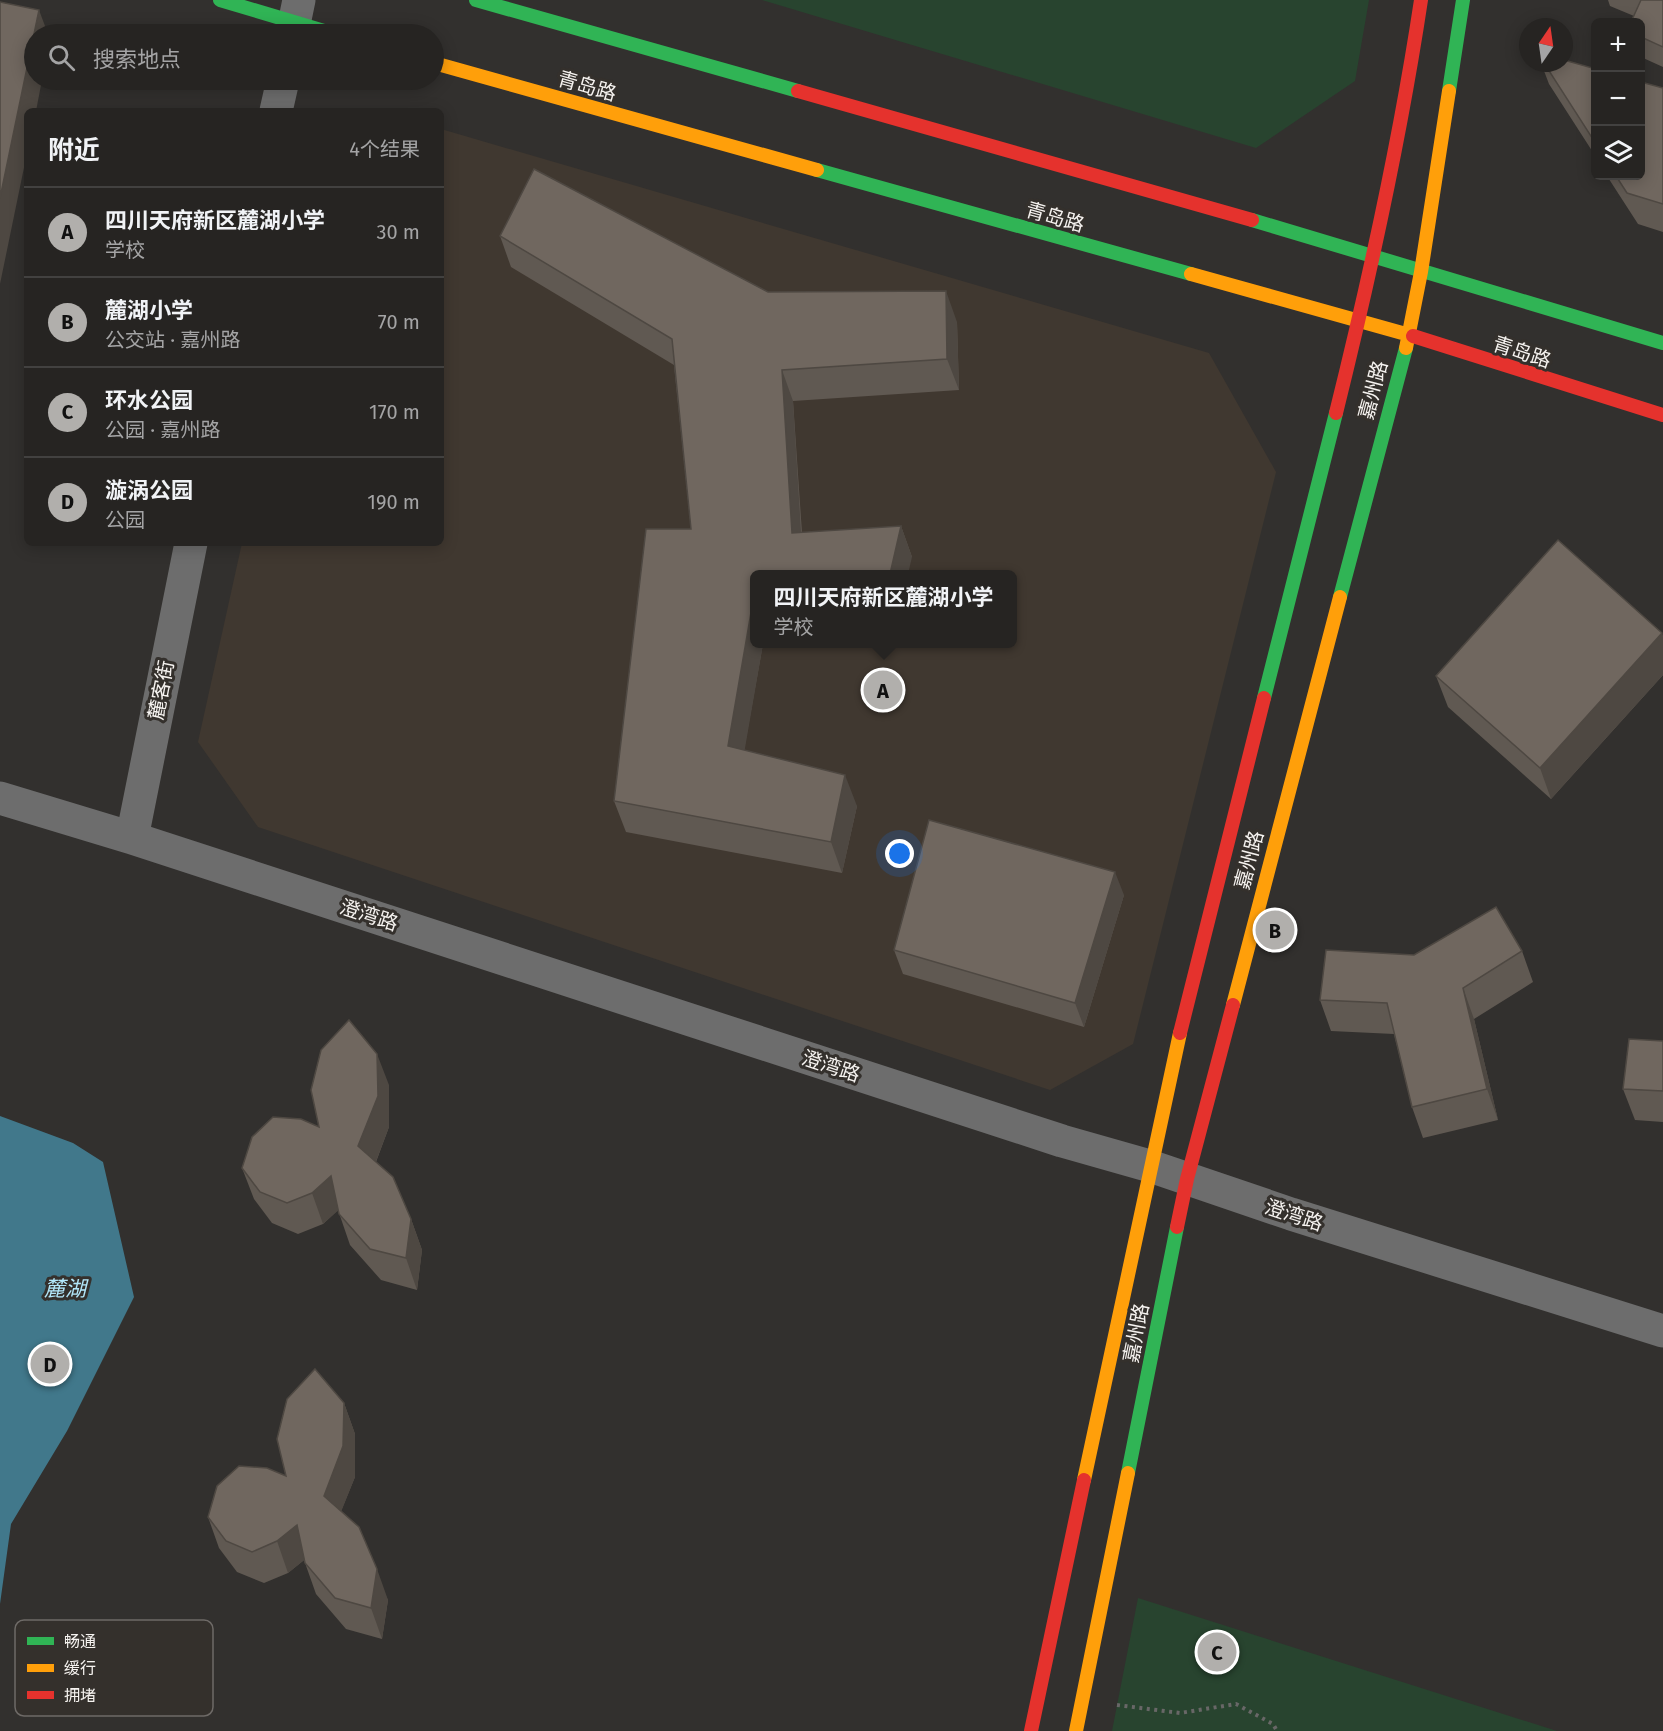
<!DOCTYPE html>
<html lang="zh">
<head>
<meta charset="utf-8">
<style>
	body { margin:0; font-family:"Fira Sans","Noto Sans SC",sans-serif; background:#2e2c2a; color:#f1f3f6 }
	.controls { position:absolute; right:18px; top:18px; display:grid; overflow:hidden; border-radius:9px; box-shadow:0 3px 15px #0003 }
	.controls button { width:54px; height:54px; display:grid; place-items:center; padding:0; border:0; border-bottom:2px solid #424140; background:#262422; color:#f1f3f6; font:30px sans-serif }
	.compass { position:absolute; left:1519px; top:18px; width:54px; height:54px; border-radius:50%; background:#262422; box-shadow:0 3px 15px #0003; rotate:13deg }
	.you { position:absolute; left:900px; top:854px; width:21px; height:21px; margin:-15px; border:4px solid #fff; border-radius:50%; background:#1a73e8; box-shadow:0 0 0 9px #1a73e833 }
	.badge { display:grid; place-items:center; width:39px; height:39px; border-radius:50%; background:#b1afac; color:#111; font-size:20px; font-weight:700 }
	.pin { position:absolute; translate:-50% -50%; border:3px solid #fff; box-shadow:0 2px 6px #0006 }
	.popup { position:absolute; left:750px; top:570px; width:267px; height:78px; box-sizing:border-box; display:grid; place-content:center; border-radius:9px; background:#262422; filter:drop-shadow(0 2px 4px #0005); font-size:20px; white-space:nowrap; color:#a4a4a5 }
	.popup b { font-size:22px; color:#f1f3f6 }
	.popup::after { content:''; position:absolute; left:50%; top:100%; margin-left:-12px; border:12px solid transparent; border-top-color:#262422 }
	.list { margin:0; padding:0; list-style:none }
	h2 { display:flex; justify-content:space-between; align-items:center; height:78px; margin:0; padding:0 24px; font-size:26px }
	h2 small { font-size:20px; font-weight:400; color:#a4a4a5 }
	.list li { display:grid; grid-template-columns:39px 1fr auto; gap:18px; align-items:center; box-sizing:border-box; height:90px; padding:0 24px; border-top:2px solid #424140 }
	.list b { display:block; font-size:22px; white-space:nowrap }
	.list p { margin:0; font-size:20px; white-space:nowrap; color:#a4a4a5 }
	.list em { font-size:20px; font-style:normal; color:#a4a4a5 }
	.icon { flex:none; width:33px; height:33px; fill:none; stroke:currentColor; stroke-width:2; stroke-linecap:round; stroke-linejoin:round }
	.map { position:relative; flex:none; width:1663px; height:1731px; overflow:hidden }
	.search { position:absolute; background:#262422; box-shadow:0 3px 15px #0003; left:24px; top:24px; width:420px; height:66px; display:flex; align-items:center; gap:15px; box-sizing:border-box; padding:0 21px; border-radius:33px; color:#a4a4a5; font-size:22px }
	.panel { position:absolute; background:#262422; box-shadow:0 3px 15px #0003; left:24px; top:108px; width:420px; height:438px; border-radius:9px }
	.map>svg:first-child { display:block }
	.built { fill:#403830; fill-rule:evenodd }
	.green { fill:#28442f }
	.water { fill:#41788b }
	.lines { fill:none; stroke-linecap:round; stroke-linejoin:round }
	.path { stroke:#686767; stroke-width:4; stroke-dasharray:3 4.5; stroke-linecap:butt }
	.street { stroke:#6d6d6d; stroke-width:33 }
	.fast { stroke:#30b455; stroke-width:14 }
	.slow { stroke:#ff9f0a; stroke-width:14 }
	.jam { stroke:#e5322d; stroke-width:14 }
	.wall { fill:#605952 }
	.shaded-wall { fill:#4e4842 }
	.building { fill:#70675f; stroke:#4e4842; stroke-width:1.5 }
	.labels { text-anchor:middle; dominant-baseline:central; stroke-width:6; stroke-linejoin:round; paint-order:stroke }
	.street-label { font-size:20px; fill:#f6f3f0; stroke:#34302c }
	.water-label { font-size:21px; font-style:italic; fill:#b2e7fa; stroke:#34302c }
	.key { fill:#34302c; stroke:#6e6a67; stroke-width:1.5 }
	.key-label { font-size:16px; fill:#f6f3f0 }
</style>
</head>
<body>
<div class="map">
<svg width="1663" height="1731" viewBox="0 0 1663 1731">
	<rect width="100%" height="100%" fill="#32302e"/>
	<path class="built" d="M441 129 1209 353 1276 472 1133 1044 1050 1090 258 827 198 742 242 543H441ZM754 574H1012V644H754Z"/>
	<path class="green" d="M762 0H1369L1355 81 1256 148Z
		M1138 1598 1557 1731H1112Z"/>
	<path class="water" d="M0 1116 73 1143 103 1162 134 1297 67 1431 11 1524 0 1604Z"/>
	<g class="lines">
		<path class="path" d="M1117 1705 1180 1713 1236 1704 1273 1724 1277 1731"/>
		<path class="street" d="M292 34 299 0
			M276 111 283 80
			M0 798 132 838 1062 1141 1150 1166 1291 1214 1663 1331
			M132 838 191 543"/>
		<path class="fast" d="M220 0 334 34
			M476 0 798 91
			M1449 91 1463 0
			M817 170 1191 274
			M1252 220 1663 343
			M1340 597 1406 348
			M1264 698 1336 413
			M1128 1473 1177 1227"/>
		<path class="slow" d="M434 63 817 170
			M1191 274 1413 336
			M1406 348 1421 272 1449 91
			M1233 1005 1340 597
			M1084 1480 1180 1033
			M1076 1731 1128 1473"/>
		<path class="jam" d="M798 91 1252 220
			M1413 336 1663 415
			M1336 413C1370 276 1400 140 1421 0
			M1180 1033 1264 698
			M1177 1227 1187 1179 1233 1005
			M1031 1731 1084 1480"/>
	</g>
	<path class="wall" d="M1608 0H1663V67L1641 57V22L1634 16 1610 6Z
		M1541 63H1564L1596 69V157L1549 84Z
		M1663 88V232L1638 224 1607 176H1641Z
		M500 236 768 292 957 322 959 390 793 401 802 533 901 526 912 557 754 574V644H763L744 750 857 806 842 873 626 832 614 801 691 529 674 365 511 267Z
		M1662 633 1663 637V675L1551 799 1448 707 1436 676Z
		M1124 895 1084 1027 903 974 894 950Z
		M1522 951 1533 982 1474 1019 1498 1120 1423 1138 1412 1107 1394 1034 1331 1031 1320 1000Z
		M1663 1041V1122L1635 1120 1623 1089Z
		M389 1085V1127L376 1162 411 1219 422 1250 417 1290 381 1280 350 1245 338 1210 323 1224 298 1234 272 1223 254 1199 242 1168 319 1127Z
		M344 1403 355 1434V1477L341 1511 388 1600 382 1639 346 1629 316 1594 304 1560 288 1573 264 1583 237 1572 219 1548 208 1517 286 1476Z"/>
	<path class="shaded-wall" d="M39 10 48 34H34V80H42L36 111H27V153L0 284V198Z
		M946 291 957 322 959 390 947 359Z
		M782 370 793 401 803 564 792 533Z
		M901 526 912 557 908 574H890Z
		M753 601 754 603V644H763L740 777 728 746Z
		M1662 633 1663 637V675L1551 799 1540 768Z
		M845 775 857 806 842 873 831 842Z
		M1115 872 1124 895 1084 1027 1075 1003Z
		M1463 988 1474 1019 1498 1120 1487 1089Z
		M377 1054 389 1085V1127L370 1177 358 1146Z
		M331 1176 342 1207 323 1224 312 1193Z
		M411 1219 422 1250 417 1290 406 1258Z
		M344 1403 355 1434V1477L335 1527 324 1496Z
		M297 1525 308 1557 288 1573 277 1541Z
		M377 1569 388 1600 382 1639 371 1608Z"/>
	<path class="building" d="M1641 0H1663V47L1641 37V22H1631Z
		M0 2 39 10 0 198Z
		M1564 60 1596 69V144L1544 63H1564Z
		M1641 82 1663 88V204L1627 193 1616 176H1641Z
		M534 169 768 292 946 291 947 359 782 370 792 533 901 526 890 574H754V601H753L728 746 845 775 831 842 614 801 646 529H691L672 339 500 236Z
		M1558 540 1662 633 1540 768 1436 676Z
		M929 820 1115 872 1075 1003 894 950Z
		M1496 907 1522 951 1463 988 1487 1089 1412 1107 1387 1003 1320 1000 1326 950 1414 955Z
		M349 1020 377 1054 378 1096 358 1146 393 1177 411 1219 406 1258 370 1249 339 1214 331 1176 312 1193 287 1203 260 1192 242 1168 252 1137 273 1117 301 1119 319 1127 311 1090 321 1050Z
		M1629 1039 1663 1041V1091L1623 1089Z
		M315 1369 344 1403 343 1446 324 1496 359 1527 377 1569 371 1608 335 1598 305 1563 297 1525 277 1541 252 1552 226 1541 208 1517 217 1486 239 1466 267 1468 286 1476 277 1439 287 1399Z"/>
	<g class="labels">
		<g class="street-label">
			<text transform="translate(587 86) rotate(16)">青岛路</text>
			<text transform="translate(1055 217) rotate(16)">青岛路</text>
			<text transform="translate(1522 352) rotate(18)">青岛路</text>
			<text transform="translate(1373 390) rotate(-75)">嘉州路</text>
			<text transform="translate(161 690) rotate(-79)">麓客街</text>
			<text transform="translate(1249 860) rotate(-75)">嘉州路</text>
			<text transform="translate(369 915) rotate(18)">澄湾路</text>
			<text transform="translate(831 1066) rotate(18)">澄湾路</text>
			<text transform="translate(1294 1215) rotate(18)">澄湾路</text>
			<text transform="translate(1136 1333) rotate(-79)">嘉州路</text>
		</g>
		<g class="water-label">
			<text x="65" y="1289">麓湖</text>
		</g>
	</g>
	<rect x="15" y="1620" width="198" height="96" rx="9" class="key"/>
	<rect x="27" y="1637" width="27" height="8" fill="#30b455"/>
	<rect x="27" y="1664" width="27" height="8" fill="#ff9f0a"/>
	<rect x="27" y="1691" width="27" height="8" fill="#e5322d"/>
	<g class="key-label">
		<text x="64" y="1647">畅通</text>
		<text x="64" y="1674">缓行</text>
		<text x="64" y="1701">拥堵</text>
	</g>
</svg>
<div class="controls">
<button>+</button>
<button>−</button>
<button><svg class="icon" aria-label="layers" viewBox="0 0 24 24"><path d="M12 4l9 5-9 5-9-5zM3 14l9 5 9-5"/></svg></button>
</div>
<svg class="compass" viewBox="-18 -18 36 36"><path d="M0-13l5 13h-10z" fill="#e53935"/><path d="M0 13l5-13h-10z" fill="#a4a4a5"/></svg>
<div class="you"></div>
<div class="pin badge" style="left:883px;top:690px">A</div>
<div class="popup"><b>四川天府新区麓湖小学</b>学校</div>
<div class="pin badge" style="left:1275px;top:930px">B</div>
<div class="pin badge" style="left:1217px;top:1652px">C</div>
<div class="pin badge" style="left:50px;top:1364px">D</div>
<div class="search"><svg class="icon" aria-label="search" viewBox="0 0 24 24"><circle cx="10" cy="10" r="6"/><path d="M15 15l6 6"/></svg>搜索地点</div>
<section class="panel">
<h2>附近<small>4个结果</small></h2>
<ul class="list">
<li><span class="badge">A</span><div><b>四川天府新区麓湖小学</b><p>学校</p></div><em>30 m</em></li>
<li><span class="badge">B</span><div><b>麓湖小学</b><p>公交站 · 嘉州路</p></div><em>70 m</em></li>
<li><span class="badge">C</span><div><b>环水公园</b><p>公园 · 嘉州路</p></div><em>170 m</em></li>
<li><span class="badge">D</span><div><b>漩涡公园</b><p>公园</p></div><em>190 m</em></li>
</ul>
</section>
</div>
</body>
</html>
